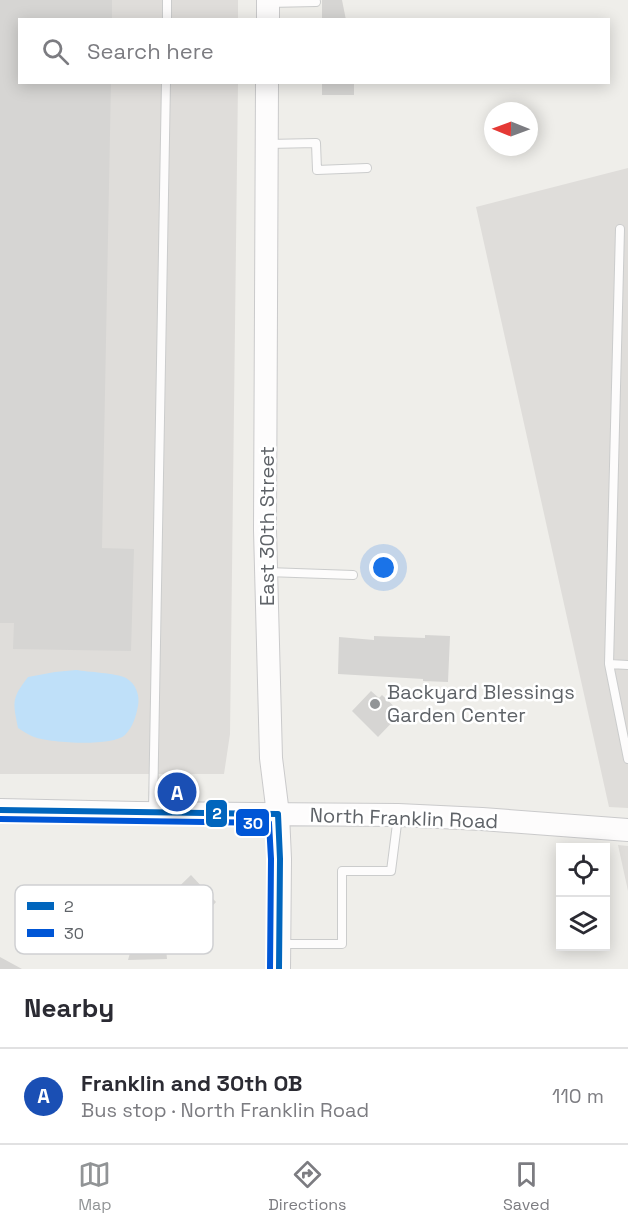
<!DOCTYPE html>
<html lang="en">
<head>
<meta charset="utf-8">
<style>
	body { margin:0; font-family:"Space Grotesk",sans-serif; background:#f2f2f3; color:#2b2b33 }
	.controls { position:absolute; right:18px; bottom:18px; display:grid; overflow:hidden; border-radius:0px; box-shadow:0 3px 15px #0003 }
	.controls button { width:54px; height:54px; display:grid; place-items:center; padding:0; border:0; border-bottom:2px solid #e1e1e2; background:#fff; color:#2b2b33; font:30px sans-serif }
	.compass { position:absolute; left:484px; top:102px; width:54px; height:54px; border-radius:50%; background:#fff; box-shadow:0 3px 15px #0003; rotate:271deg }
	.you { position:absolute; left:384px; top:568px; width:21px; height:21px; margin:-15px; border:4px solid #fff; border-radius:50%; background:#1a73e8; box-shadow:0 0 0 9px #1a73e833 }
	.badge { display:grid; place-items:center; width:39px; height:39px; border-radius:50%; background:#919496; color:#fff; font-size:20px; font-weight:700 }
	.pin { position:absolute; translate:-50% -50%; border:3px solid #fff; box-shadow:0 2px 6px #0006 }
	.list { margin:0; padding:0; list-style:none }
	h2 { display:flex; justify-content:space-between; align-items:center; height:78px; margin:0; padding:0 24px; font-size:26px }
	h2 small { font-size:20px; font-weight:400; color:#7c7c81 }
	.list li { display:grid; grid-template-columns:39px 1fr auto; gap:18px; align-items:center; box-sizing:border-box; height:96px; padding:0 24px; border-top:2px solid #e1e1e2 }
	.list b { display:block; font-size:22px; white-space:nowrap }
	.list p { margin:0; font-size:20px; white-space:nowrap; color:#7c7c81 }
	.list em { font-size:20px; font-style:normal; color:#7c7c81 }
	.icon { flex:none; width:33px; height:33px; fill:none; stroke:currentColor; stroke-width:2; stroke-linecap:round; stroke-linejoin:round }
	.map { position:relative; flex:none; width:628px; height:969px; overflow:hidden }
	.search { position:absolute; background:#fff; box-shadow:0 3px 15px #0003; left:18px; right:18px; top:18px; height:66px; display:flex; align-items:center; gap:15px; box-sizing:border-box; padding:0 21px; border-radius:0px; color:#7c7c81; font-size:22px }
	.sheet { height:174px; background:#fff }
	nav { display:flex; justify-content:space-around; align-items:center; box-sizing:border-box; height:84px; border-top:2px solid #e1e1e2; background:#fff; font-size:16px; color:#7c7c81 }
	nav a { display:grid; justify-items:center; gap:3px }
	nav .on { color:#919496 }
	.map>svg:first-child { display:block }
	.industrial { fill:#dfddda }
	.water { fill:#bfe0f9 }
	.building { fill:#d6d5d3 }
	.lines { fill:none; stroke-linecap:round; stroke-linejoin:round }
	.service-casing { stroke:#cbcccc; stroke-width:10 }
	.secondary-casing { stroke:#cacacb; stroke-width:24 }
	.service { stroke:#fdfcfc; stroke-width:8 }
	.secondary { stroke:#fdfcfc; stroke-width:22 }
	.bus-1-casing { stroke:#fff; stroke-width:10 }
	.bus-2-casing { stroke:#fff; stroke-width:10 }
	.bus-1 { stroke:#0065bd; stroke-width:6 }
	.bus-2 { stroke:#0056d6; stroke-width:6 }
	.poi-dot { fill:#919496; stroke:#fff; stroke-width:2 }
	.labels { text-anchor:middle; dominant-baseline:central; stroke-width:5; stroke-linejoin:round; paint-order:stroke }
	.street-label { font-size:20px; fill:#5f6368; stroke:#fff }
	.poi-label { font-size:20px; fill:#5f6368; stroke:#fff; text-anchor:start }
	.key { fill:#fff; stroke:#cfd0d2; stroke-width:1.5 }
	.key-label { font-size:16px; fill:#5f6368 }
	.line-badge { stroke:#fff; stroke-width:2 }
	.badge-label { font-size:16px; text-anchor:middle; font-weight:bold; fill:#fff }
</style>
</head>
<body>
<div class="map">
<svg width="628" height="969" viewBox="0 0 628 969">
	<rect width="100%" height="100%" fill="#efeeea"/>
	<path class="industrial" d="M0 0H238V19L20 20V82L238 83 230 734 224 774H0Z
		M628 168V808L609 807 476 207Z
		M618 845 628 846V891Z"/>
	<path class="water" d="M76 670C88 672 116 673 126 678 136 684 140 695 138 706 136 716 133 727 125 735 112 747 51 743 34 737 29 735 23 731 18 728 13 702 11 699 28 677L55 672Z"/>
	<path class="building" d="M0 0H112V20H20V82H111L102 548 134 549 131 651 13 649 14 623H0Z
		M322 0H342L346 20H322Z
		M322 82H354V95H322Z
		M425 635 450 636 448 682 423 681V679L338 674 339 637 374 640V636L425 638Z
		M371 691 379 698 382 695 401 713 378 737 352 711Z
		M191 875 216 902 188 933 161 904Z
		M125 924 152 925 165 937 167 959 128 960 130 953 124 947Z
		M0 957 22 969H0Z"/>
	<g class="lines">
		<defs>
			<path id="service" d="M268 3 316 2
				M167 20V0
				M268 144 316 143 317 170 367 168
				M267 572 353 575
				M609 664 620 229
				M628 665 609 664 628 759
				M153 811 166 82
				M280 944H342V871H391L398 816"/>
			<path id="secondary" d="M268 20V0
				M267 82 265 530 271 758 278 814 280 859 279 969
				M0 810 137 813 398 815 482 819 628 830"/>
		</defs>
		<use href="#service" class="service-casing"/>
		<use href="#secondary" class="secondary-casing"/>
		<use href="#service" class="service"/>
		<use href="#secondary" class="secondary"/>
		<defs>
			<path id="bus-1" d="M0 810 278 814 280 859 279 969"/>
			<path id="bus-2" d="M0 819 269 823 271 859 270 969"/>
		</defs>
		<use href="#bus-1" class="bus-1-casing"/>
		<use href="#bus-2" class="bus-2-casing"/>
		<use href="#bus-1" class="bus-1"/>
		<use href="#bus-2" class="bus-2"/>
	</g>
	<circle class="poi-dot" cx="375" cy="704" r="6"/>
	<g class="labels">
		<g class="street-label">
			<text transform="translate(267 526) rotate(-90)">East 30th Street</text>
			<text transform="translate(404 818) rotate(2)">North Franklin Road</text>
		</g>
		<g class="poi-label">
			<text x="387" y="692">Backyard Blessings<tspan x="387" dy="23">Garden Center</tspan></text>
		</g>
	</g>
	<rect x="15" y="885" width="198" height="69" rx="9" class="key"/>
	<rect x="27" y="902" width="27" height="8" fill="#0065bd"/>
	<rect x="27" y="929" width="27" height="8" fill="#0056d6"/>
	<g class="key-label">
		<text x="64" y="912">2</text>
		<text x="64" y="939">30</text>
	</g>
	<g class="line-badge">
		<rect x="205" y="799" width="23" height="29" rx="6" fill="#0065bd"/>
		<rect x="235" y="808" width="35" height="29" rx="6" fill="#0056d6"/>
	</g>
	<g class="badge-label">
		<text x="217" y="819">2</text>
		<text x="253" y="829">30</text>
	</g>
</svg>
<div class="controls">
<button><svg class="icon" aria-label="locate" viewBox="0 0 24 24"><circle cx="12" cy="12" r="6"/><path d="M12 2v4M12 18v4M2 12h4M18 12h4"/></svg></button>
<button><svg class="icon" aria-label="layers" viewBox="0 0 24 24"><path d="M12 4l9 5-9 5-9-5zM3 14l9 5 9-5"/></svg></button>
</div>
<svg class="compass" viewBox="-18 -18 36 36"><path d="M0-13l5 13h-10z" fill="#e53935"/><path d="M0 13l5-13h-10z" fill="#7c7c81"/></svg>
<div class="you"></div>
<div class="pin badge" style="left:177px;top:792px;background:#1a4fb4">A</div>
<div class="search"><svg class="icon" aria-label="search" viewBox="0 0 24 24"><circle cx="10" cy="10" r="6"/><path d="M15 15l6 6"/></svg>Search here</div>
</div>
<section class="sheet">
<h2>Nearby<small></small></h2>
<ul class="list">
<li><span class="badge" style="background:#1a4fb4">A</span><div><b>Franklin and 30th OB</b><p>Bus stop · North Franklin Road</p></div><em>110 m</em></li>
</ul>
</section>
<nav>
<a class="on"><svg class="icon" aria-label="map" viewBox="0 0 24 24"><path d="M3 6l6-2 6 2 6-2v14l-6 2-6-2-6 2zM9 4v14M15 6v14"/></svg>Map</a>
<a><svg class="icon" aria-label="directions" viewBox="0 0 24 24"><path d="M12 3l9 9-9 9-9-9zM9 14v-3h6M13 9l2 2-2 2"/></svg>Directions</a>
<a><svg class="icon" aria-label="saved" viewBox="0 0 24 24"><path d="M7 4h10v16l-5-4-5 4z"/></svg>Saved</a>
</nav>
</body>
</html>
